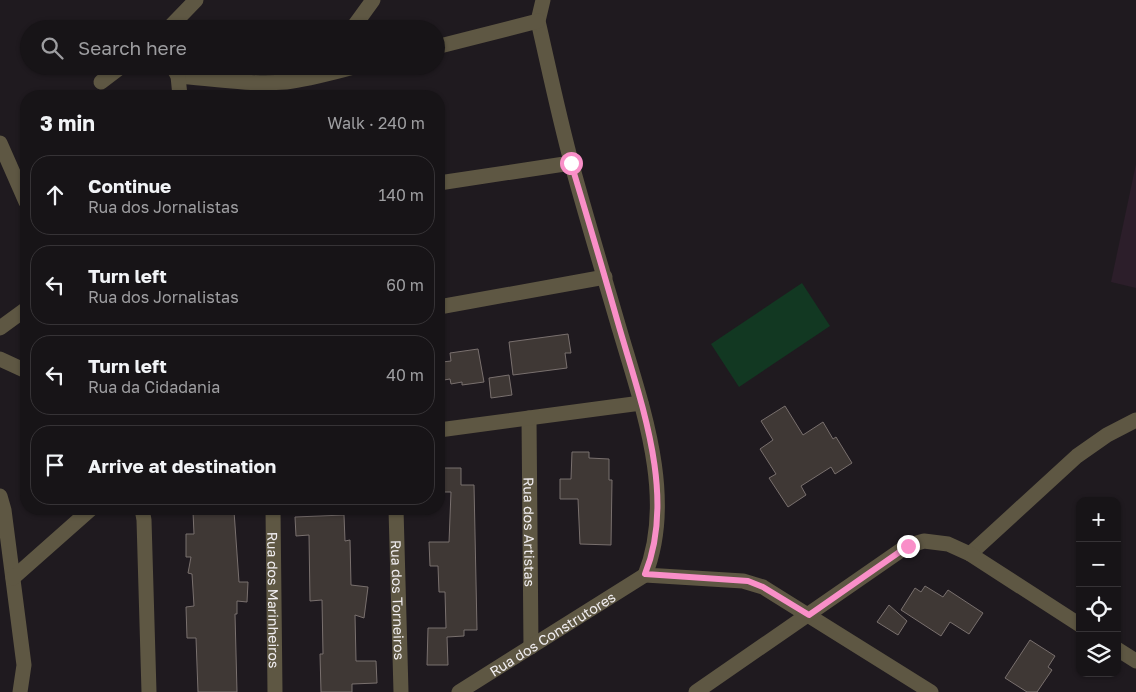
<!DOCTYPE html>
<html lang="en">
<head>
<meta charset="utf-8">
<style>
	body { margin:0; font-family:"Golos Text",sans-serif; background:#201d20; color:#f1f3f6 }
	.controls { position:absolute; right:15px; bottom:15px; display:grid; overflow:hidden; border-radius:10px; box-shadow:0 1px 4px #0004 }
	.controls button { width:45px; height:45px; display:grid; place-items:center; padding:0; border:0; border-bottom:1px solid #363336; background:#171417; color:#f1f3f6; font:25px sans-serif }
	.stop { position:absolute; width:15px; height:15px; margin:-11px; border:4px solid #f98fc8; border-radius:50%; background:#fff }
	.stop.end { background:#f98fc8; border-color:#fff; box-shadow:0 1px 5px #0008 }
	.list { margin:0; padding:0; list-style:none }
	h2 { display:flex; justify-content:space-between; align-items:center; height:65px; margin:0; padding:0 20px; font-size:21px }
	h2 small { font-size:16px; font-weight:400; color:#9e9ea1 }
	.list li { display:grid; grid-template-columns:32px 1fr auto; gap:15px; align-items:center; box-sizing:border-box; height:80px; margin:0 10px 10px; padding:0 10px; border:1px solid #363336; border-radius:20px }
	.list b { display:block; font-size:19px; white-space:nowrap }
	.list p { margin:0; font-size:16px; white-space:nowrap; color:#9e9ea1 }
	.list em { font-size:16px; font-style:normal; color:#9e9ea1 }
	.icon { flex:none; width:28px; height:28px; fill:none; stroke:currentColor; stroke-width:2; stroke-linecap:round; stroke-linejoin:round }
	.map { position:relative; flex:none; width:1136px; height:692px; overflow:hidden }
	.search { position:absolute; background:#171417; box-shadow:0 1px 4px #0004; left:20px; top:20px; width:425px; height:55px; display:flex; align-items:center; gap:12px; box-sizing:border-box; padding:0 18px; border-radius:28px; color:#9e9ea1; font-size:19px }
	.panel { position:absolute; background:#171417; box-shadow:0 1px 4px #0004; left:20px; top:90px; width:425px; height:425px; border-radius:20px }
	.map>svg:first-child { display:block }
	.medical { fill:#2c1e2a }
	.green { fill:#123822 }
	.building { fill:#3f3835; stroke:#79706e }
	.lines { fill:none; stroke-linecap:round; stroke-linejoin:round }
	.street { stroke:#5e5743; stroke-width:15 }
	.route { stroke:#f98fc8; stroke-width:6 }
	.labels { text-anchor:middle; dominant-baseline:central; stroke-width:4; stroke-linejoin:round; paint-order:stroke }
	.street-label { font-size:14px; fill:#f0edf0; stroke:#1f1a1f }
</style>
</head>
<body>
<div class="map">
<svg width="1136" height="692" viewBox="0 0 1136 692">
	<rect width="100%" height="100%" fill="#1f1a1f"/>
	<path class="medical" d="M1136 164V288L1111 282Z"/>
	<path class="green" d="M802 283 830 326 739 387 711 344Z"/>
	<path class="building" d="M568 334 571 353H565L567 368 513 375 509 342Z
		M478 349 484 382 462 385V382L451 384 450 379 444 380 442 362 451 361 450 353Z
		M509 375 512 395 491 398 489 378Z
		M785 406 803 435 823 422 833 439 836 437 852 463 835 474 831 467 801 486 806 495 788 507 769 478 776 474 760 449 773 440 761 421Z
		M572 452H589V458L609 459V480H612L611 545 580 544 578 499H560V479H571Z
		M444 468H461V485H474L477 630H464V636L447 637 448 665H427L428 628H446L445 592H439L438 566H430L429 542H449L451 492H444Z
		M234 511 239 582H248L247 602 237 601V614H235L237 692H198L196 638H187L186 607 194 606 192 574 188 573 191 557H186V534H194L193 512Z
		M344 515 345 541 350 540 351 585 368 587 364 618 355 615 356 661H376L377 683 352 684V692H321L320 654H323L322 600 310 601 309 535 296 536 295 517Z
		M925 586 943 597 948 590 983 613 969 634 950 622 941 636 901 610 915 588 921 592Z
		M889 605 907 621 898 635 877 622Z
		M1030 640 1055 656 1048 667 1052 670 1037 692H1027L1005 678Z"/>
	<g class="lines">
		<g class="street">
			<path d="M543 0 538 21C549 69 559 117 572 165 587 220 604 276 620 331 642 406 676 498 645 575L743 581 763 587 931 692"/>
			<path d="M168 29 196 0"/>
			<path d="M352 29 373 0"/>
			<path d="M436 47 538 21"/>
			<path d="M172 66 178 76C214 79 250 85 286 82 310 79 334 72 358 66"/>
			<path d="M178 76 180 96"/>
			<path d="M101 82 122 66"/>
			<path d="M0 143 26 202"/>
			<path d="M439 183 571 163"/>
			<path d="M439 307 605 277"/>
			<path d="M0 328 26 309"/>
			<path d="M0 359 26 371"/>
			<path id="s1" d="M529 418 531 647"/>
			<path d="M439 430 641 403"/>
			<path d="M0 496 4 510 24 665 20 692"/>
			<path d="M142 509 144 520 149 692"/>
			<path id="s2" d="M273 509 275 692"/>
			<path id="s3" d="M396 509 401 692"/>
			<path d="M970 554 1077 456 1107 435 1136 420"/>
			<path d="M13 578 91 509"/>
			<path d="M1117 649 1136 661"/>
			<path id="s4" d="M459 692 645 575"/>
			<path d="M696 692 907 546 924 541 948 544 970 554 1080 625"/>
		</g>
	</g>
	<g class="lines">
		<path class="route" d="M571 163C587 216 603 270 618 323 640 400 677 496 645 574L748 581 763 587 809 615 908 546"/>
	</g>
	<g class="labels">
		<g class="street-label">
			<text stroke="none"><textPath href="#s1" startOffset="114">Rua dos Artistas</textPath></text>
			<text stroke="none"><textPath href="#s2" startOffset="91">Rua dos Marinheiros</textPath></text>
			<text stroke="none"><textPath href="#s3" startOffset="91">Rua dos Torneiros</textPath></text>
			<text stroke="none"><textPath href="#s4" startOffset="110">Rua dos Construtores</textPath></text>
		</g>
	</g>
</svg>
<div class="controls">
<button>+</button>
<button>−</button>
<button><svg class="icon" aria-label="locate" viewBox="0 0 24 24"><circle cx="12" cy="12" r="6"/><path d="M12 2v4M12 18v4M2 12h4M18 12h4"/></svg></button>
<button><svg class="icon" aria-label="layers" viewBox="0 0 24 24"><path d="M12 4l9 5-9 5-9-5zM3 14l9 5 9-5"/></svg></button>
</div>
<div class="stop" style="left:571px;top:163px"></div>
<div class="stop end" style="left:908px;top:546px"></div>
<div class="search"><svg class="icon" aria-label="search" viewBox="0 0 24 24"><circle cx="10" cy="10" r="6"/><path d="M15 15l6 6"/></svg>Search here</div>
<section class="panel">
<h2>3 min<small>Walk · 240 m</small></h2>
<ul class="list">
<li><svg class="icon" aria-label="ahead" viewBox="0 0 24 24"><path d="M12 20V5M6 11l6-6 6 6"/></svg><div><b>Continue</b><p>Rua dos Jornalistas</p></div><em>140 m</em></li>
<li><svg class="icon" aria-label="left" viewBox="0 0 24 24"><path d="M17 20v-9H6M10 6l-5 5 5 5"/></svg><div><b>Turn left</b><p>Rua dos Jornalistas</p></div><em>60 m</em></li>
<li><svg class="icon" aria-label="left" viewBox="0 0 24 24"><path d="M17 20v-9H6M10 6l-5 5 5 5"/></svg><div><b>Turn left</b><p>Rua da Cidadania</p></div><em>40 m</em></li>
<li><svg class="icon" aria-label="arrive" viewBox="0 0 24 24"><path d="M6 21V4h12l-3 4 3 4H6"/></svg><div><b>Arrive at destination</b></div></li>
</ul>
</section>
</div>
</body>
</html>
